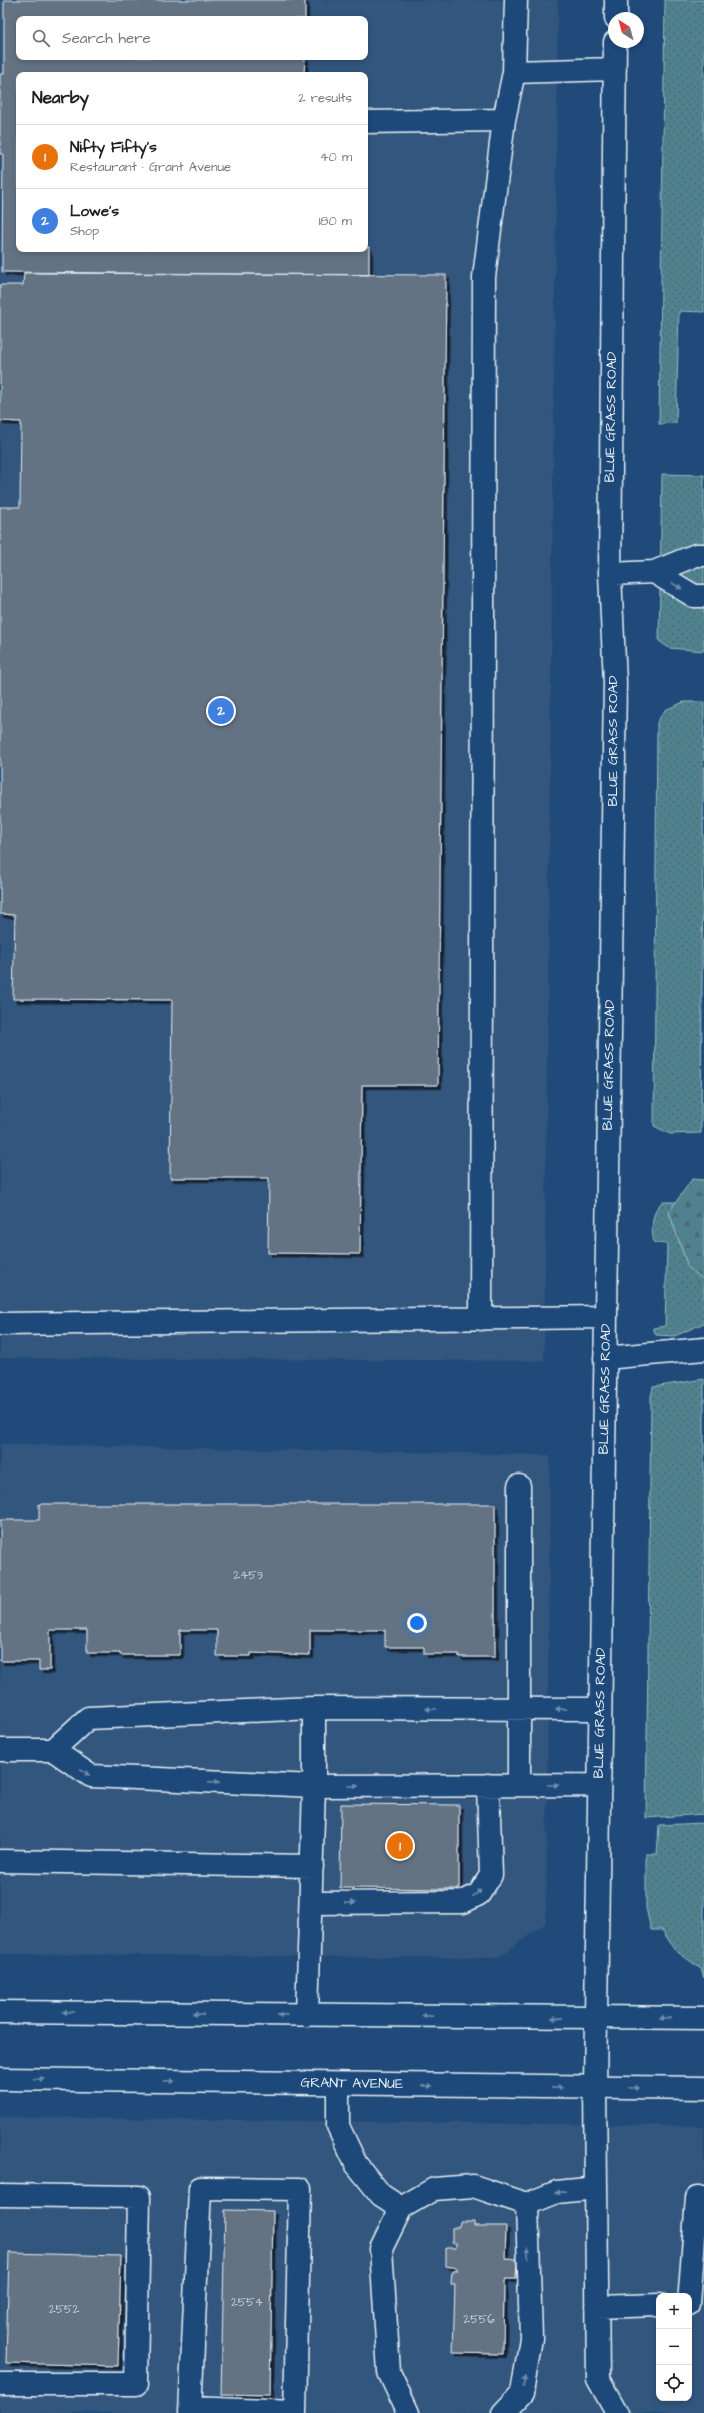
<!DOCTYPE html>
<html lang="en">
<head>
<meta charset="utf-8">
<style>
	body { margin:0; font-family:"Architects Daughter",sans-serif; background:#f6f6f6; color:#202124 }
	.controls { position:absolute; right:12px; bottom:12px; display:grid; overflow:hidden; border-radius:8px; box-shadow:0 2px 6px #0003 }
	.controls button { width:36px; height:36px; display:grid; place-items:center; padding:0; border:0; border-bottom:1px solid #e0e0e0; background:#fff; color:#202124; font:20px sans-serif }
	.compass { position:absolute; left:608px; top:12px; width:36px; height:36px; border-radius:50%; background:#fff; box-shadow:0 2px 6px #0003; rotate:324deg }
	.you { position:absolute; left:417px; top:1623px; width:14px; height:14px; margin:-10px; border:3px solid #fff; border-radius:50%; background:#1a73e8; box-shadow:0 0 0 6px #1a73e833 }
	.badge { display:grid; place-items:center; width:26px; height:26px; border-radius:50%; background:#d93025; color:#fff; font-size:13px; font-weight:700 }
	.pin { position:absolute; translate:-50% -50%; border:2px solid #fff; box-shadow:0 1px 4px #0006 }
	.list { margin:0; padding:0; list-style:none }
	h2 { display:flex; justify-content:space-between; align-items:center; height:52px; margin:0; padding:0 16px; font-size:17px }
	h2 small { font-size:13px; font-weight:400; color:#757577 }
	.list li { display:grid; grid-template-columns:26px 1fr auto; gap:12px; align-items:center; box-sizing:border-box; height:64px; padding:0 16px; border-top:1px solid #e0e0e0 }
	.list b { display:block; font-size:15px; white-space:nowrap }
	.list p { margin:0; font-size:13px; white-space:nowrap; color:#757577 }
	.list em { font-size:13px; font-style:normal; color:#757577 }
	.icon { flex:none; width:22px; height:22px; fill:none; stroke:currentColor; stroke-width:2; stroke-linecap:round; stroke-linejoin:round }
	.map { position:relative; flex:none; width:704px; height:2413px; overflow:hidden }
	.search { position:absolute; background:#fff; box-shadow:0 2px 6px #0003; left:16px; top:16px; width:352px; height:44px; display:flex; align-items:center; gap:10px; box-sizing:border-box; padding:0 14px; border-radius:8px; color:#757577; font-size:15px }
	.panel { position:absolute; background:#fff; box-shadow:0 2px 6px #0003; left:16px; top:72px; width:352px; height:180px; border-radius:8px }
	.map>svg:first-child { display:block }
	.built { fill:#33567d; fill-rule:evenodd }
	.grass { fill:url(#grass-dots); stroke:#9cbac3 }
	.forest { fill:url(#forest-firs); stroke:#9cbac3 }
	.building { fill:#637383; stroke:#e8f1f8; filter:url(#shadow) }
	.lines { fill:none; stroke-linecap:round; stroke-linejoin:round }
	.minor-casing { stroke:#e8f1f8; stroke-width:25 }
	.major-casing { stroke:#e8f1f8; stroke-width:25 }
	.minor { stroke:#1f4a7a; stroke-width:22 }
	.major { stroke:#1f4a7a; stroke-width:22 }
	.oneway { fill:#6f8dac }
	.labels { text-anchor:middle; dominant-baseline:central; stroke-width:3; stroke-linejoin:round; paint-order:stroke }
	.number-label { font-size:12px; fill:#c7d2db }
	.street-label { font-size:14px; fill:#e8f1f8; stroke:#1f4a7a }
</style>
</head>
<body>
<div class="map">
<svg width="704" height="2413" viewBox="0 0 704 2413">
	<defs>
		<pattern id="grass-dots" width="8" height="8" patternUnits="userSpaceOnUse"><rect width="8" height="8" fill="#4f828e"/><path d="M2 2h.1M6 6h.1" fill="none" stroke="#4b686f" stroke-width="1.8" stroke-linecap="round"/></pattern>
		<pattern id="forest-firs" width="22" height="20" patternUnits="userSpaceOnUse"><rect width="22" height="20" fill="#4f828e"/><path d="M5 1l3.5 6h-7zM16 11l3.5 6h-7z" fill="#4b686f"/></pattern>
		<filter id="shadow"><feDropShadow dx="3.5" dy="3.5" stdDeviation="0" flood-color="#0009"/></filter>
	</defs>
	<rect width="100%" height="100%" fill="#1f4a7a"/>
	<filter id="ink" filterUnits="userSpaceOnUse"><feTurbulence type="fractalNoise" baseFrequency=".025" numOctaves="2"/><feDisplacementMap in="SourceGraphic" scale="8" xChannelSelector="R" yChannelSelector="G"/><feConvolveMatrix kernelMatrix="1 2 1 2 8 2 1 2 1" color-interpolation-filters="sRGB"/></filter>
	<g filter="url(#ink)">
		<path class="built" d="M0 0H558L544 1361 0 1358ZM19 19H365V57H19ZM19 75H365V249H19Z
			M0 1444 550 1455 546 1923 498 1958 0 1954Z
			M0 2117 704 2126V2413H0ZM659 2296H689V2398H659Z"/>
		<path class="grass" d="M665 0H704V312L679 311 676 423 659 424Z
			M662 474 704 475V651L669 648 659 641Z
			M684 702H704L701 1133 670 1134 654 1126 657 722 665 710Z
			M662 1202H676L669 1212 688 1267 704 1280V1323L675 1336 656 1335 653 1328 665 1326 667 1244 654 1243C651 1228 651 1213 662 1202Z
			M704 1379V1814L646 1818 651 1397 653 1387Z
			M704 1823V1978L701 1969 675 1950 662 1930H651L646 1908V1854H657L659 1825Z"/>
		<path class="forest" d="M692 1179 704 1180V1280L688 1267 669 1212Z"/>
		<path class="building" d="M4 0H305V19H19V57H305L304 75H19V249H365V247H369V275L2 272 3 154H0V74H4Z
			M24 273 446 275 438 1085H362L360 1254 268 1253 269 1178H170L172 1000 13 999 15 915 0 914V507H20L21 422 0 421V285H23Z
			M39 1504H495V1657H459V1654H424V1647H385V1630H310V1655L251 1653V1656H217V1630H180V1655H120V1653H87V1630H50V1670H39V1661H0V1520H39Z
			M341 1804 459 1805V1889L340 1888Z
			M225 2210 273 2211 270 2395 221 2394Z
			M460 2222H474V2226H506L505 2259 517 2260 516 2279H505L504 2281 503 2354 453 2353 455 2284H451L452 2271H456V2268L446 2266V2248H456V2243H452V2228L459 2226Z
			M9 2253 121 2256 118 2366 6 2363Z"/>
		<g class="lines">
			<defs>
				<path id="minor" d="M616 18V0
					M615 42 610 574 615 683 595 2088 598 2379 617 2413
					M514 72 615 69
					M365 122 504 120
					M704 555H696L654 572 694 596H704
					M610 574 654 572
					M481 1319 484 277 504 120 514 72 516 0
					M0 1324 605 1317
					M605 1358 704 1349
					M519 1486V1785
					M0 1750H53L88 1718 314 1708 600 1709
					M53 1750 91 1776 314 1786 599 1785
					M0 1861 312 1866
					M311 1903 463 1902 479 1894 491 1875 488 1785
					M307 2015 314 1786V1708
					M338 2084V2126L356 2164 381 2195 401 2208
					M0 2195 139 2197 136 2384H0
					M689 2304 697 2198H704
					M597 2307 659 2305
					M191 2408 295 2412
					M190 2413 200 2188 300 2189 295 2413
					M408 2413 389 2372 381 2249 401 2208 434 2189 473 2186 527 2204 557 2192 596 2188
					M503 2413 522 2393 531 2338 527 2204"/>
				<g id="major">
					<path d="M0 2012 704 2018"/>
					<path id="s1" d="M0 2079 704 2088"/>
				</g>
			</defs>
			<use href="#minor" class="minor-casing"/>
			<use href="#major" class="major-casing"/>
			<use href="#minor" class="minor"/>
			<use href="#major" class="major"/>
		</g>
		<defs><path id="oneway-solid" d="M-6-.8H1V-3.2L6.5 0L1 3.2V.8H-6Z"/></defs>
		<g class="oneway">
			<use href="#oneway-solid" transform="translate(677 586) rotate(31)"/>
			<use href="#oneway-solid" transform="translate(431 1709) rotate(-180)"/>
			<use href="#oneway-solid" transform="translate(561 1709) rotate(-180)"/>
			<use href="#oneway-solid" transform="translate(85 1772) rotate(35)"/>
			<use href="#oneway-solid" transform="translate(214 1782) rotate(2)"/>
			<use href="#oneway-solid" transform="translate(553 1785)"/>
			<use href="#oneway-solid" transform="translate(353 1786)"/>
			<use href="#oneway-solid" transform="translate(477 1893) rotate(-39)"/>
			<use href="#oneway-solid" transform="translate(350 1903)"/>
			<use href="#oneway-solid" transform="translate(68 2012) rotate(-179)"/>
			<use href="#oneway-solid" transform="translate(198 2014) rotate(-179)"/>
			<use href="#oneway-solid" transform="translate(283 2015) rotate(-179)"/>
			<use href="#oneway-solid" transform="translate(427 2016) rotate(-179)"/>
			<use href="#oneway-solid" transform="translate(557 2018) rotate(-179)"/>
			<use href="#oneway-solid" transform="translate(665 2018) rotate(-180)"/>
			<use href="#oneway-solid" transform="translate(39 2079) rotate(1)"/>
			<use href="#oneway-solid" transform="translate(169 2081) rotate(1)"/>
			<use href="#oneway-solid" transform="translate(427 2086) rotate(1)"/>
			<use href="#oneway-solid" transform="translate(557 2088) rotate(1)"/>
			<use href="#oneway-solid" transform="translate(634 2088)"/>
			<use href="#oneway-solid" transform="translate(560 2192) rotate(170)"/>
			<use href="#oneway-solid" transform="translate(528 2253) rotate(-92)"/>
			<use href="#oneway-solid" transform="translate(524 2382) rotate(-81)"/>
		</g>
	</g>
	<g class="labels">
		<g class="number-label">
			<text x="248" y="1575">2453</text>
			<text x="247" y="2302">2554</text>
			<text x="64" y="2309">2552</text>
			<text x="479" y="2319">2556</text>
		</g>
		<g class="street-label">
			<text transform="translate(611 417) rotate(-89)">BLUE GRASS ROAD</text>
			<text transform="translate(613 741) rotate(-90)">BLUE GRASS ROAD</text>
			<text transform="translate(609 1065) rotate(-89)">BLUE GRASS ROAD</text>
			<text transform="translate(605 1389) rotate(-89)">BLUE GRASS ROAD</text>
			<text transform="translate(600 1713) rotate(-89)">BLUE GRASS ROAD</text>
			<text stroke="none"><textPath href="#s1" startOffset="352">GRANT AVENUE</textPath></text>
		</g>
	</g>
</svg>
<div class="controls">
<button>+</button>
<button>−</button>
<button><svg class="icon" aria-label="locate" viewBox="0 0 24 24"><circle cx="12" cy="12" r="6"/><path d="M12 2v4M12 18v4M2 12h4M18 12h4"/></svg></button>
</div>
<svg class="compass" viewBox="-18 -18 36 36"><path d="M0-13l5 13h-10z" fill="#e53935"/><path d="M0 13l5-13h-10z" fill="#757577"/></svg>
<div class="you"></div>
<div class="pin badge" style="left:400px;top:1846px;background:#e8710a">1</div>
<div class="pin badge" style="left:221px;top:711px;background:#3f7fe0">2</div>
<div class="search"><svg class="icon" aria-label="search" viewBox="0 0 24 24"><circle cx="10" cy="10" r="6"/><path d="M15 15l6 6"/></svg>Search here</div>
<section class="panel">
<h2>Nearby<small>2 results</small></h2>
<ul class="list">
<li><span class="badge" style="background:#e8710a">1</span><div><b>Nifty Fifty's</b><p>Restaurant · Grant Avenue</p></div><em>40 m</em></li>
<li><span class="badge" style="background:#3f7fe0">2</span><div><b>Lowe's</b><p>Shop</p></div><em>180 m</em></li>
</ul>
</section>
</div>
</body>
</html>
